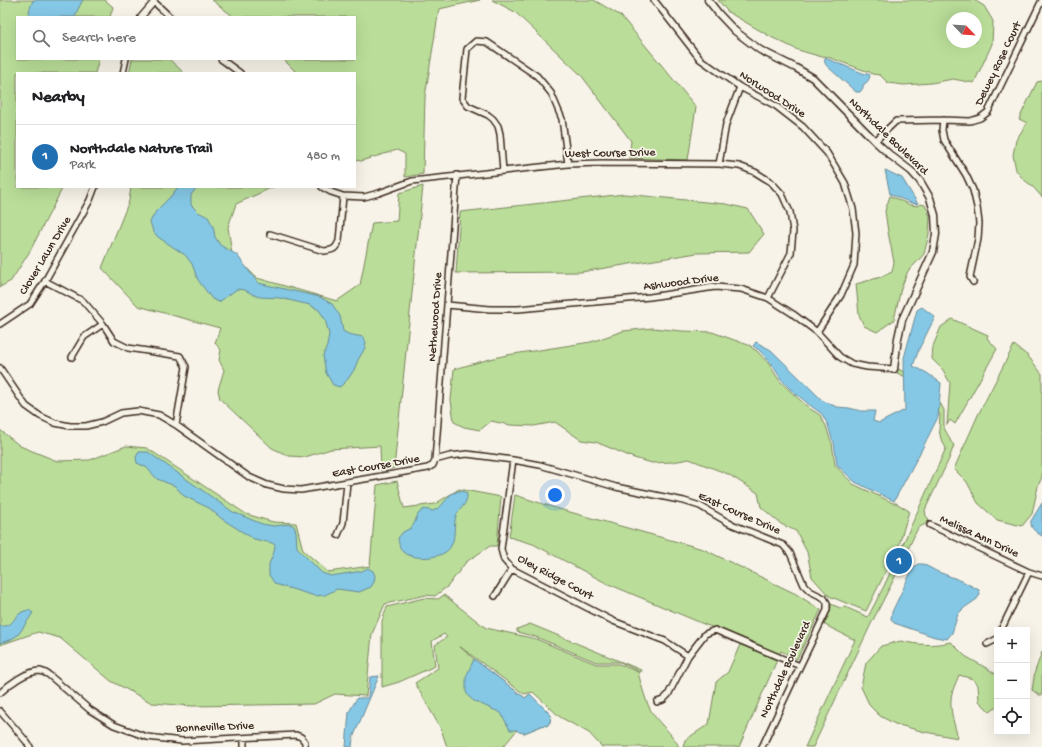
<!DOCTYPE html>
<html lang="en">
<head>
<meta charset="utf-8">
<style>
	body { margin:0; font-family:"Gochi Hand",sans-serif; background:#f6f6f6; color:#202124 }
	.controls { position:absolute; right:12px; bottom:12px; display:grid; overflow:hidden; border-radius:0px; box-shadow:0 4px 16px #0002 }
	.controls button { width:36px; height:36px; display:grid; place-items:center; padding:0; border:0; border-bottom:1px solid #e0e0e0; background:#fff; color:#202124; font:20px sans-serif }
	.compass { position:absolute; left:946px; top:12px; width:36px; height:36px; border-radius:50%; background:#fff; box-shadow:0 4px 16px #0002; rotate:115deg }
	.you { position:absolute; left:555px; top:495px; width:14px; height:14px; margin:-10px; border:3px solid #fff; border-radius:50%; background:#1a73e8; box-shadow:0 0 0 6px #1a73e833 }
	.badge { display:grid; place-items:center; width:26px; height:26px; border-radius:50%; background:#1f6fb2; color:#fff; font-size:13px; font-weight:700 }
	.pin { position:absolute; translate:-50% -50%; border:2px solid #fff; box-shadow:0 1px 4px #0006 }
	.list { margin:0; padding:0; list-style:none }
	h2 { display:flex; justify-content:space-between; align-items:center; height:52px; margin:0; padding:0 16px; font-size:17px }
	h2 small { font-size:13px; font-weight:400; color:#757577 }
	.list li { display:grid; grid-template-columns:26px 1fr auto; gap:12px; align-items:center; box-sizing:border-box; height:64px; padding:0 16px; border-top:1px solid #e0e0e0 }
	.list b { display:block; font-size:15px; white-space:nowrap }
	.list p { margin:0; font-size:13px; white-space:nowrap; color:#757577 }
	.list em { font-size:13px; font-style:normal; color:#757577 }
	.icon { flex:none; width:22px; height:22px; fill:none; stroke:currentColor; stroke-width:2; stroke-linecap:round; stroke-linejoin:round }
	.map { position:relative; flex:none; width:1042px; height:747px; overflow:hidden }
	.search { position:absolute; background:#fff; box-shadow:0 4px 16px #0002; left:16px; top:16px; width:340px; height:44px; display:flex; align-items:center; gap:10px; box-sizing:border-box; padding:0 14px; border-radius:0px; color:#757577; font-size:15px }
	.panel { position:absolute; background:#fff; box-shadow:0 4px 16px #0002; left:16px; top:72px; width:340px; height:116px; border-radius:0px }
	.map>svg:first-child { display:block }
	.green { fill:#bade99; stroke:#7a845c; fill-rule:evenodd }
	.water { fill:#85c8e6; stroke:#678996 }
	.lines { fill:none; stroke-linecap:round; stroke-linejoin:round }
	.minor-casing { stroke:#3b2a1e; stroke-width:8 }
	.tertiary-casing { stroke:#3b2a1e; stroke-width:9 }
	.minor { stroke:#f7f3e8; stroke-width:5 }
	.tertiary { stroke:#f7f3e8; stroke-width:6 }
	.labels { text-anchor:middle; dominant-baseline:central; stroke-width:3.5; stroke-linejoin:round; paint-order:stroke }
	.street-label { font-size:12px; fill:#3b2a1e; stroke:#f7f3e8 }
</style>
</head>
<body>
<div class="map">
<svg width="1042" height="747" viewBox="0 0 1042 747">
	<rect width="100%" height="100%" fill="#f7f3e8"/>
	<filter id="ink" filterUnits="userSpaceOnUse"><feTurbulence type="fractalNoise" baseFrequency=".025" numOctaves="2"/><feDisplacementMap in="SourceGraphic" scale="8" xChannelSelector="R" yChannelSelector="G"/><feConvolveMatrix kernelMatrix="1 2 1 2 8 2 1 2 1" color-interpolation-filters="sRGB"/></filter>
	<g filter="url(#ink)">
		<path class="green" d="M0 0H105L113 7 110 17H17V59H99L95 73H17V187H63L30 251 11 281 0 287Z
			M212 0H480L439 9 425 97 423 174 405 177V154L397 150 361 161 355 160V73H297L283 59H355V17H234Z
			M492 0H594L621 16 696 107 688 160 629 158 631 141 581 75 515 12Z
			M718 0H974L984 6 993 21 992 44 974 83 953 79 931 83 904 85 888 83 880 75 872 74 870 72 866 71 825 56 822 57 798 50 771 37 728 12ZM952 18H976V42H952Z
			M132 59H169L184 73H129Z
			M1042 81V197L1032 186 1023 179 1016 170 1013 155 1016 140 1027 123 1019 119 1037 82Z
			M423 186 394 468 381 471 380 446 331 449 305 457 289 456 272 448 220 399 218 390 224 370 219 360 221 350 215 343 220 328 138 306 102 268 129 201 131 187H273L236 204 228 227 232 254 257 278 337 301 360 285 372 223 397 221 399 193Z
			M625 194 726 204 748 209 764 234 749 252 697 253 581 272 456 273 460 212Z
			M890 196 910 205 918 206 920 204 925 205 930 216 929 234 924 254 917 262 908 271 901 288 894 320 877 332 864 326 859 315 856 284 881 277 892 272 894 262 888 232 885 211Z
			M952 319 988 335 987 338 997 349 955 424 950 420 947 425 950 383 943 370 932 359 933 346 941 327Z
			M653 328 682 331 712 332 751 346 752 348 757 351 769 364 779 380 789 390 809 408 820 415 826 426 830 439 832 443 835 465 853 484 885 499 893 503H896L909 511 899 545 866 611 851 605 829 596 812 577 807 552 796 531 781 524 761 507 758 493 728 474 689 459 673 462 652 463 634 458 596 442 581 440 555 422 534 426 510 425 491 421 480 430 464 427 454 422 451 400 454 369 490 359 507 355 591 342 623 331Z
			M1014 345 1028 356 1042 374V477L1038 486 1032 514 1022 526 997 520 978 503 967 482 954 469 978 415Z
			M898 369 907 373 927 379 944 410V428L949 437 951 442 954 445 949 459 925 510 926 516 929 519C926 526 922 525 918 528 917 530 916 532 915 534L893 581 871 624 813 747H805L855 640 823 624 831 608V604L840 608 845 607 868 617 885 584 946 448 941 439 939 430 940 415 924 385 897 373Z
			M0 430 20 446 57 461 90 460 126 446 147 448 246 514 273 522 296 523 303 550 328 572 370 566 377 485 397 481 404 508 435 504 459 489 501 497 497 546H490L466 562 448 586 435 596 426 595 385 604 372 634 366 696 335 694 314 704 192 706 152 703 111 681 60 638 38 632 0 645Z
			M515 495 559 509 703 549 796 594 821 610 797 659 781 651 739 747H683L685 740 709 724 716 682 728 672 743 638 706 625 606 583 533 544 509 537Z
			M444 595 486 628 536 639 596 664H619L638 672C641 684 646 704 653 714 661 726 673 734 679 747H602L589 733 560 717 533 692 524 694 459 646 474 659 525 698 530 694 551 715 550 722 547 726 544 725 524 733 517 730 503 747H447L441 729 415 683 438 668 435 645 447 637 444 634 432 641 435 666 399 682 382 687V621L387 607 424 598 438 599Z
			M530 624 641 670 640 672 620 662H596L536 637 517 632V629Z
			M901 641C918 645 933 646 951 642L965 656 988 669 997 675V707L990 712 979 701 978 685 973 679 959 675C956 683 951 692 951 700 950 713 955 726 958 738L925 732 895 724 880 716 870 706 861 687 866 663 881 646Z
			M1042 652V695H1039L1032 690 1035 671Z"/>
		<path class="water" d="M33 0H83L78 9 75 17H28L30 8Z
			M825 58 865 74H869L870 76C869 80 867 83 863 85V88L860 92H856L828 67C825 64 824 63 825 58Z
			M885 170 902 178 918 204 911 203 890 194Z
			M178 187H197L191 195V205L198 212 208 217 213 226 215 237 220 245 237 255 258 283 320 297 332 304 340 316 343 331 348 334 363 337 366 342 365 348 358 360 354 370 348 379 340 387 333 385 326 373 323 356 327 346 329 334 325 319 319 310 310 305 280 298 260 297 254 295 245 290 237 289 219 302 212 299 198 280 192 264 185 255 158 237 153 231 150 222 156 211 171 196Z
			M922 307 935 317 919 349 913 366 927 373 941 383 938 417 922 449 894 501 886 497 855 482 837 465 834 442 832 439 828 425 822 414 811 406 790 389 781 379 771 363 759 350 753 346 756 342 771 350 823 401 837 407 849 408 861 411H875L873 421 879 423 905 410 904 358 917 310Z
			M139 452H148L233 512 262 524 274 526 290 524 294 526 296 532 297 547 301 552 322 573 331 576 362 571 368 568 373 571 375 576 374 582 371 587 359 592 337 589 325 595 315 596 275 584 269 575V564L274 552 275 545 272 543 254 539 241 531 222 519 209 508 184 496 175 486 157 479 146 467 137 463 136 457Z
			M458 491H463L467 494C468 504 459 509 456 516 453 526 456 537 451 546 445 559 414 561 403 552 399 548 399 543 398 538L403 532 411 528 414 524 418 514 424 509 433 511 440 507 451 494Z
			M1042 503V536C1036 532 1030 529 1031 521Z
			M918 564H923L936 571 962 581 979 590 980 594 977 599 964 608 958 614 952 633 947 639 935 637 894 623 891 619 892 612 913 568Z
			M29 610 33 613 18 635 10 640 0 643V626C13 628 13 617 22 612 25 611 27 610 29 610Z
			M474 659 525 698 530 694 551 715 550 722 547 726 544 725 524 733 519 732 517 730H510L501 713 474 701 469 697 466 692V677Z
			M379 676 353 738 352 747H346L349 712 357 698H366L368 697 370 677Z"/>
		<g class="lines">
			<defs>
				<path id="minor" d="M152 0 170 17
					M654 0 700 59 740 87 776 106 803 127 827 153 845 183 853 209 856 233 854 265 841 295 817 332
					M141 17 154 2
					M221 59 240 73
					M123 73 126 59
					M943 120 942 130 944 140 966 175 973 190 977 207 979 223 978 239 970 277 973 282
					M875 141 896 121 943 120 970 121 980 118 988 112 1042 0
					M719 164 726 124 740 87
					M503 171 500 134 498 126 493 119 488 115 468 106 462 98 467 49 476 41 487 42 537 76 551 93 562 119 568 164
					M322 187 331 192 343 196 364 197 379 193 412 181 568 164 602 163 719 164 739 166 755 172 771 182 782 194 790 212 793 231 791 253 768 298
					M270 234 324 251C333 250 335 250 339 241L343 196
					M45 281 83 301 103 324 114 341 128 348 180 356 186 367 176 425
					M447 305 490 309H518L650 297 715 287 741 289 768 298 793 314 817 332 840 357 852 364 867 367 894 369
					M0 324 30 304 45 281 90 200 95 187
					M72 357 84 337 103 324
					M0 368 19 396 26 406 40 416 55 423 70 426H86L102 422 121 413 138 411 159 415 176 425 249 477 267 485 284 489 301 490 428 468 433 465 435 460 450 456 467 454 513 460 540 465 616 487 684 501 700 506 729 523 783 545 790 553 804 585 810 591 824 598 827 603V610L800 666 762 747
					M435 460 457 175
					M513 460 501 549 504 560 512 569 613 621 665 641 688 656
					M930 525 1029 572 1042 576
					M338 535 343 523 347 483
					M495 596 512 569
					M1001 630 1029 572
					M987 644 997 639
					M0 693C9 684 27 671 40 671 44 672 46 673 49 675L90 710 114 725 147 737 182 741 296 735 301 737 305 742V747
					M657 702 663 700 668 695 688 656 705 634 715 630 800 666
					M0 711 26 741 30 747
					M244 738V747"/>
				<path id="tertiary" d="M708 0 719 14 735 31 760 50 796 68 813 78 875 141 890 155 911 171 920 181 930 198 935 215 936 234 933 252 902 320 898 338 894 369"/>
			</defs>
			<use href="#minor" class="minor-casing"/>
			<use href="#tertiary" class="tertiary-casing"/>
			<use href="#minor" class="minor"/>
			<use href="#tertiary" class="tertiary"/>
		</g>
	</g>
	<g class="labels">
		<g class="street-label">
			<text transform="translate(999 64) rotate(-64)">Dewey Rose Court</text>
			<text transform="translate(772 95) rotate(33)">Norwood Drive</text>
			<text transform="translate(888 137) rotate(44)">Northdale Boulevard</text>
			<text transform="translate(610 154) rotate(-1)">West Course Drive</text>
			<text transform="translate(46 256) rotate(-59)">Clover Lawn Drive</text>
			<text transform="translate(681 283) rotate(-7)">Ashwood Drive</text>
			<text transform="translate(436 317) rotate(-86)">Nethewood Drive</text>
			<text transform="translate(376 467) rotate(-10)">East Course Drive</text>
			<text transform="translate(739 514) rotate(24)">East Course Drive</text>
			<text transform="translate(979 537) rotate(25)">Melissa Ann Drive</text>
			<text transform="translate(555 578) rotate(28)">Oley Ridge Court</text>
			<text transform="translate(786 670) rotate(-65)">Northdale Boulevard</text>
			<text transform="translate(215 728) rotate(-2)">Bonneville Drive</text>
		</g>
	</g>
</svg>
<div class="controls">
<button>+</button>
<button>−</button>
<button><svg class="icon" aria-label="locate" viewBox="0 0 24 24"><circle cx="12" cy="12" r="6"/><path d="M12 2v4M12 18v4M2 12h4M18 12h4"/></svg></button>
</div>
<svg class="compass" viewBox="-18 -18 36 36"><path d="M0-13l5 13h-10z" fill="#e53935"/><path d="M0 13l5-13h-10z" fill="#757577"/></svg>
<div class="you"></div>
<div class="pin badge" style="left:899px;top:561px">1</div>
<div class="search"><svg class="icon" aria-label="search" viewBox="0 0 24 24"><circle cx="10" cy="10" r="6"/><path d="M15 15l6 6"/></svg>Search here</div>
<section class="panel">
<h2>Nearby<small></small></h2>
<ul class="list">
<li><span class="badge">1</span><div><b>Northdale Nature Trail</b><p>Park</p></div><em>480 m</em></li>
</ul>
</section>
</div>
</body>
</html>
